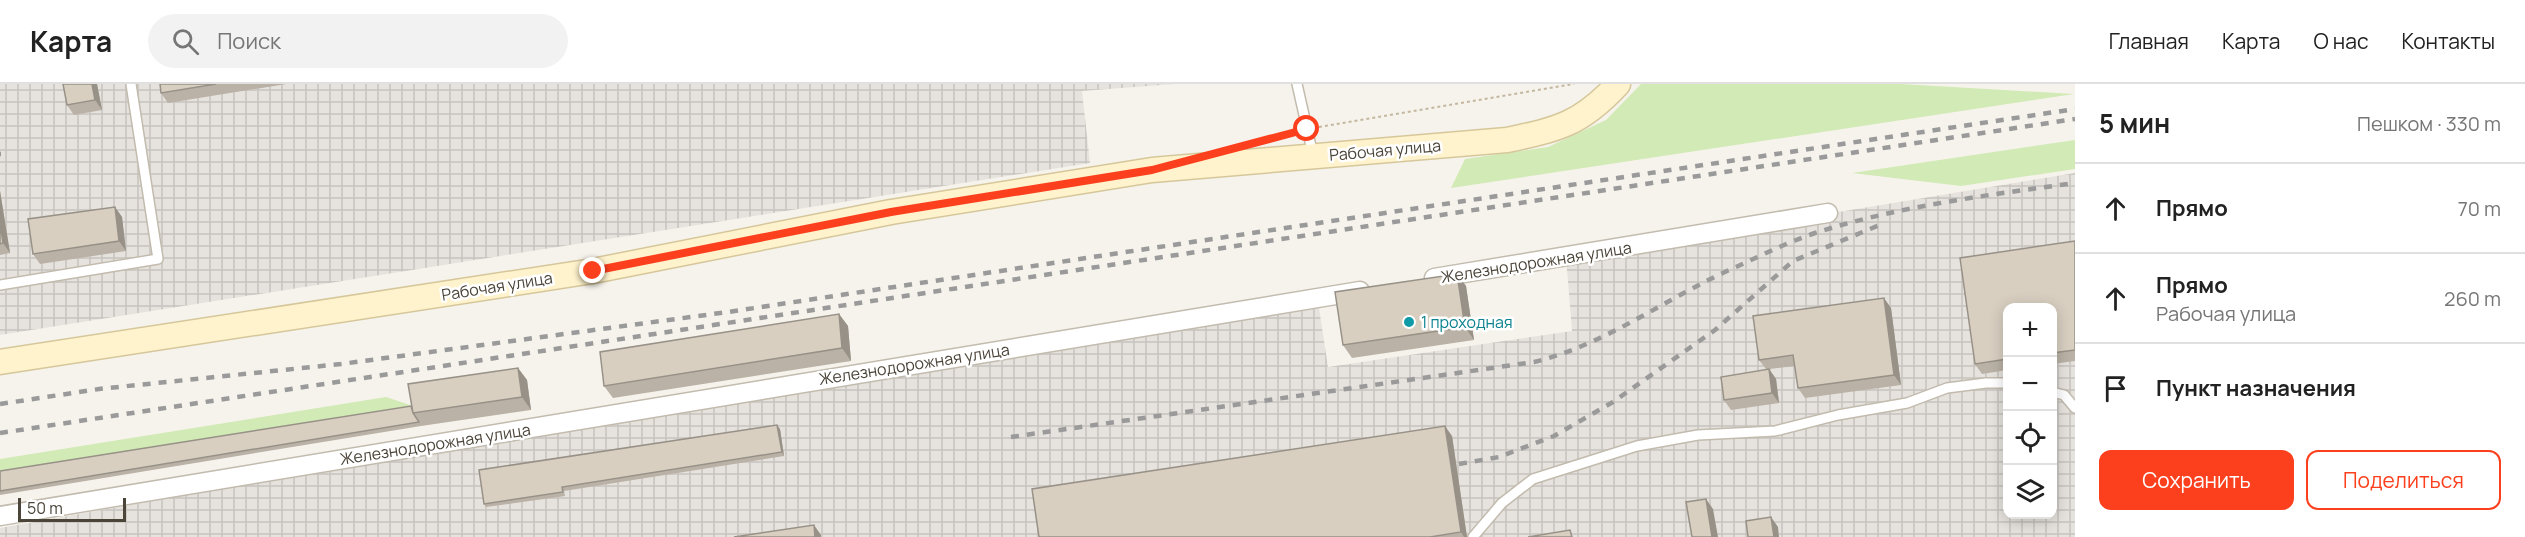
<!DOCTYPE html>
<html lang="ru">
<head>
<meta charset="utf-8">
<style>
	body { margin:0; font-family:Manrope,sans-serif; background:#f2f2f2; color:#222 }
	.controls { position:absolute; right:18px; bottom:18px; display:grid; overflow:hidden; border-radius:12px; box-shadow:0 3px 15px #0003 }
	.controls button { width:54px; height:54px; display:grid; place-items:center; padding:0; border:0; border-bottom:2px solid #e0e0e0; background:#fff; color:#222; font:30px sans-serif }
	.scale { position:absolute; left:18px; bottom:15px; width:108px; box-sizing:border-box; padding-left:6px; border:3px solid #4b4439; border-top:0; font-size:16px; line-height:21px; white-space:nowrap; color:#4b4439; -webkit-text-stroke:4px #fff; paint-order:stroke }
	.stop { position:absolute; width:18px; height:18px; margin:-14px; border:4px solid #fc3f1d; border-radius:50%; background:#fff }
	.stop.end { background:#fc3f1d; border-color:#fff; box-shadow:0 2px 6px #0008 }
	.list { margin:0; padding:0; list-style:none }
	h2 { display:flex; justify-content:space-between; align-items:center; height:78px; margin:0; padding:0 24px; font-size:26px }
	h2 small { font-size:20px; font-weight:400; color:#767676 }
	.list li { display:grid; grid-template-columns:39px 1fr auto; gap:18px; align-items:center; box-sizing:border-box; height:90px; padding:0 24px; border-top:2px solid #e0e0e0 }
	.list b { display:block; font-size:22px; white-space:nowrap }
	.list p { margin:0; font-size:20px; white-space:nowrap; color:#767676 }
	.list em { font-size:20px; font-style:normal; color:#767676 }
	.actions { display:flex; gap:12px; padding:18px 24px }
	.actions a { flex:1; padding:14px 0; border:2px solid #fc3f1d; border-radius:12px; text-align:center; font-size:21px; color:#fc3f1d }
	.actions .main { background:#fc3f1d; color:#fff }
	.icon { flex:none; width:33px; height:33px; fill:none; stroke:currentColor; stroke-width:2; stroke-linecap:round; stroke-linejoin:round }
	.map { position:relative; flex:none; width:2075px; height:453px; overflow:hidden }
	header { display:flex; align-items:center; gap:36px; box-sizing:border-box; height:84px; padding:0 30px; background:#fff; border-bottom:2px solid #e0e0e0 }
	header strong { font-size:28px }
	nav { display:flex; gap:33px; margin-inline-start:auto; font-size:21px }
	.search { width:420px; height:54px; background:#f2f2f2; display:flex; align-items:center; gap:15px; box-sizing:border-box; padding:0 21px; border-radius:33px; color:#767676; font-size:22px }
	main { display:flex }
	aside { flex:1; background:#fff }
	.map>svg:first-child { display:block }
	.industrial { fill:url(#industrial-grid); fill-rule:evenodd }
	.green { fill:#d2eab5 }
	.lines { fill:none; stroke-linecap:round; stroke-linejoin:round }
	.lane-casing { stroke:#c2bbae; stroke-width:12 }
	.street-casing { stroke:#c2bbae; stroke-width:21 }
	.secondary-casing { stroke:#d6c79b; stroke-width:27 }
	.path { stroke:#c4b79f; stroke-width:2; stroke-dasharray:3 3; stroke-linecap:butt }
	.lane { stroke:#fff; stroke-width:9 }
	.street { stroke:#fff; stroke-width:18 }
	.secondary { stroke:#fff3cd; stroke-width:24 }
	.rail { stroke:#9a9a9a; stroke-width:4.5; stroke-dasharray:8 8; stroke-linecap:butt }
	.wall { fill:#bab2a6 }
	.shaded-wall { fill:#979187 }
	.building { fill:#d8cfc1; stroke:#979187; stroke-width:1.5 }
	.route { stroke:#fc3f1d; stroke-width:8 }
	.culture-dot { fill:#0f9aa8; stroke:#fff; stroke-width:2 }
	.labels { text-anchor:middle; dominant-baseline:central; stroke-width:5; stroke-linejoin:round; paint-order:stroke }
	.street-label { font-size:16px; fill:#4b4439; stroke:#fff }
	.culture-label { font-size:16px; fill:#0d838f; stroke:#fff; text-anchor:start }
</style>
</head>
<body>
<header>
<strong>Карта</strong>
<div class="search"><svg class="icon" aria-label="search" viewBox="0 0 24 24"><circle cx="10" cy="10" r="6"/><path d="M15 15l6 6"/></svg>Поиск</div>
<nav><a>Главная</a><a>Карта</a><a>О нас</a><a>Контакты</a></nav>
</header>
<main>
<div class="map">
<svg width="2075" height="453" viewBox="0 0 2075 453">
	<defs>
		<pattern id="industrial-grid" width="8" height="8" patternUnits="userSpaceOnUse" patternTransform="scale(1.5)"><rect width="8" height="8" fill="#e6e2dd"/><path d="M0 4h8M4 0v8" fill="none" stroke="#c7c3be"/></pattern>
	</defs>
	<rect width="100%" height="100%" fill="#f6f3ec"/>
	<path class="industrial" d="M0 0H1174L1082 7 1090 79 0 251Z
		M2075 89V453H0V444L1317 211 1328 283 1572 247 1566 173ZM2008 224H2052V430H2008Z"/>
	<path class="green" d="M1641 0H1901L2074 10 1451 104 1465 75 1548 63 1606 36Z
		M2075 56V85L1961 102 1852 89Z
		M386 313 419 324 0 391V375Z"/>
	<g class="lines">
		<defs>
			<path id="lane" d="M1297 0 1313 71
				M0 201 158 175 131 0
				M2052 308 2064 311 2075 324
				M1473 453 1502 419 1533 395 1637 362 1698 351 1775 347 1838 331 1907 319 1947 304 1986 299H2008"/>
			<path id="street" d="M1434 194 1828 129
				M0 432 1360 207"/>
			<path id="secondary" d="M0 278 593 187 891 128 1152 86 1507 56C1559 45 1581 40 1618 0"/>
		</defs>
		<use href="#lane" class="lane-casing"/>
		<use href="#street" class="street-casing"/>
		<use href="#secondary" class="secondary-casing"/>
		<path class="path" d="M1319 43 1574 0
			M1267 56 1296 48"/>
		<use href="#lane" class="lane"/>
		<use href="#street" class="street"/>
		<use href="#secondary" class="secondary"/>
		<path class="rail" d="M0 70H1
			M0 320 99 305 341 280 728 228 2075 25
			M0 349 2075 35
			M1011 353 1534 278C1608 260 1667 213 1736 183 1762 171 1788 158 1815 149 1899 122 1988 111 2075 99
			M1459 380 1499 373 1554 352 1613 318 1715 246 1793 177 1882 140"/>
	</g>
	<path class="wall" d="M63 0H97L102 26 74 31 67 21Z
		M160 0H286L168 19 161 9Z
		M0 107 10 169 0 171Z
		M115 123 122 133 126 167 40 180 33 170Z
		M2075 157V277L2052 280V224H2007V286L1982 290 1975 280 1960 174Z
		M1457 190 1466 202 1474 256 1352 274 1343 261Z
		M1891 224 1901 301 1805 314 1798 304 1795 282 1769 285 1776 295 1779 319 1731 326 1724 316 1766 285 1759 276Z
		M839 230 848 242 851 277 613 314 604 302Z
		M518 284 527 296 531 326 421 342 0 411V387L411 322Z
		M780 345 784 372 564 407 565 412 486 423 484 420Z
		M1452 352 1467 453H1039Z"/>
	<path class="shaded-wall" d="M92 0H97L102 26 95 16Z
		M0 107 10 169 3 159 0 139Z
		M115 123 122 133 126 167 119 157Z
		M1457 190 1466 202 1474 256 1465 243Z
		M1884 214 1891 224 1901 301 1894 291Z
		M839 230 848 242 851 277 842 264Z
		M518 284 527 296 531 326 522 313Z
		M1769 285 1776 295 1779 319 1772 309Z
		M777 341 780 345 784 372 782 368Z
		M1445 342 1452 352 1467 453H1464L1461 448Z
		M1706 415 1713 425 1718 453H1712Z
		M1771 433 1778 443 1779 453H1774Z
		M814 441 821 451V453H815Z"/>
	<path class="building" d="M63 0H92L95 16 67 21Z
		M160 0H216L161 9Z
		M115 123 119 157 33 170 28 135Z
		M0 139 3 159 0 160Z
		M2075 157V266L2052 269V224H2007V275L1975 280 1960 174Z
		M1457 190 1465 243 1343 261 1335 208Z
		M1884 214 1894 291 1798 304 1793 271 1759 276 1753 232Z
		M839 230 842 264 604 302 600 268Z
		M518 284 522 313 413 329 408 300Z
		M1769 285 1772 309 1724 316 1721 293Z
		M411 322 413 329 419 338 0 407V387Z
		M777 341 782 368 562 403 563 408 484 420 479 386Z
		M1445 342 1461 448 1430 453H1039L1032 405Z
		M1706 415 1712 453H1692L1686 418Z
		M1771 433 1774 453H1748L1746 437Z
		M814 441 815 453H734Z
		M1570 446 1572 453H1528Z"/>
	<g class="lines">
		<path class="route" d="M593 187 891 128 1152 86 1307 45"/>
	</g>
	<circle class="culture-dot" cx="1409" cy="238" r="6"/>
	<g class="labels">
		<g class="street-label">
			<text transform="translate(1385 66) rotate(-5)">Рабочая улица</text>
			<text transform="translate(1536 178) rotate(-9)">Железнодорожная улица</text>
			<text transform="translate(497 202) rotate(-9)">Рабочая улица</text>
			<text transform="translate(914 280) rotate(-9)">Железнодорожная улица</text>
			<text transform="translate(435 360) rotate(-9)">Железнодорожная улица</text>
		</g>
		<g class="culture-label">
			<text x="1421" y="238">1 проходная</text>
		</g>
	</g>
</svg>
<div class="controls">
<button>+</button>
<button>−</button>
<button><svg class="icon" aria-label="locate" viewBox="0 0 24 24"><circle cx="12" cy="12" r="6"/><path d="M12 2v4M12 18v4M2 12h4M18 12h4"/></svg></button>
<button><svg class="icon" aria-label="layers" viewBox="0 0 24 24"><path d="M12 4l9 5-9 5-9-5zM3 14l9 5 9-5"/></svg></button>
</div>
<div class="scale">50 m</div>
<div class="stop" style="left:1307px;top:45px"></div>
<div class="stop end" style="left:593px;top:187px"></div>
</div>
<aside>
<h2>5 мин<small>Пешком · 330 m</small></h2>
<ul class="list">
<li><svg class="icon" aria-label="ahead" viewBox="0 0 24 24"><path d="M12 20V5M6 11l6-6 6 6"/></svg><div><b>Прямо</b></div><em>70 m</em></li>
<li><svg class="icon" aria-label="ahead" viewBox="0 0 24 24"><path d="M12 20V5M6 11l6-6 6 6"/></svg><div><b>Прямо</b><p>Рабочая улица</p></div><em>260 m</em></li>
<li><svg class="icon" aria-label="arrive" viewBox="0 0 24 24"><path d="M6 21V4h12l-3 4 3 4H6"/></svg><div><b>Пункт назначения</b></div></li>
</ul>
<div class="actions"><a class="main">Сохранить</a><a>Поделиться</a></div>
</aside>
</main>
</body>
</html>
